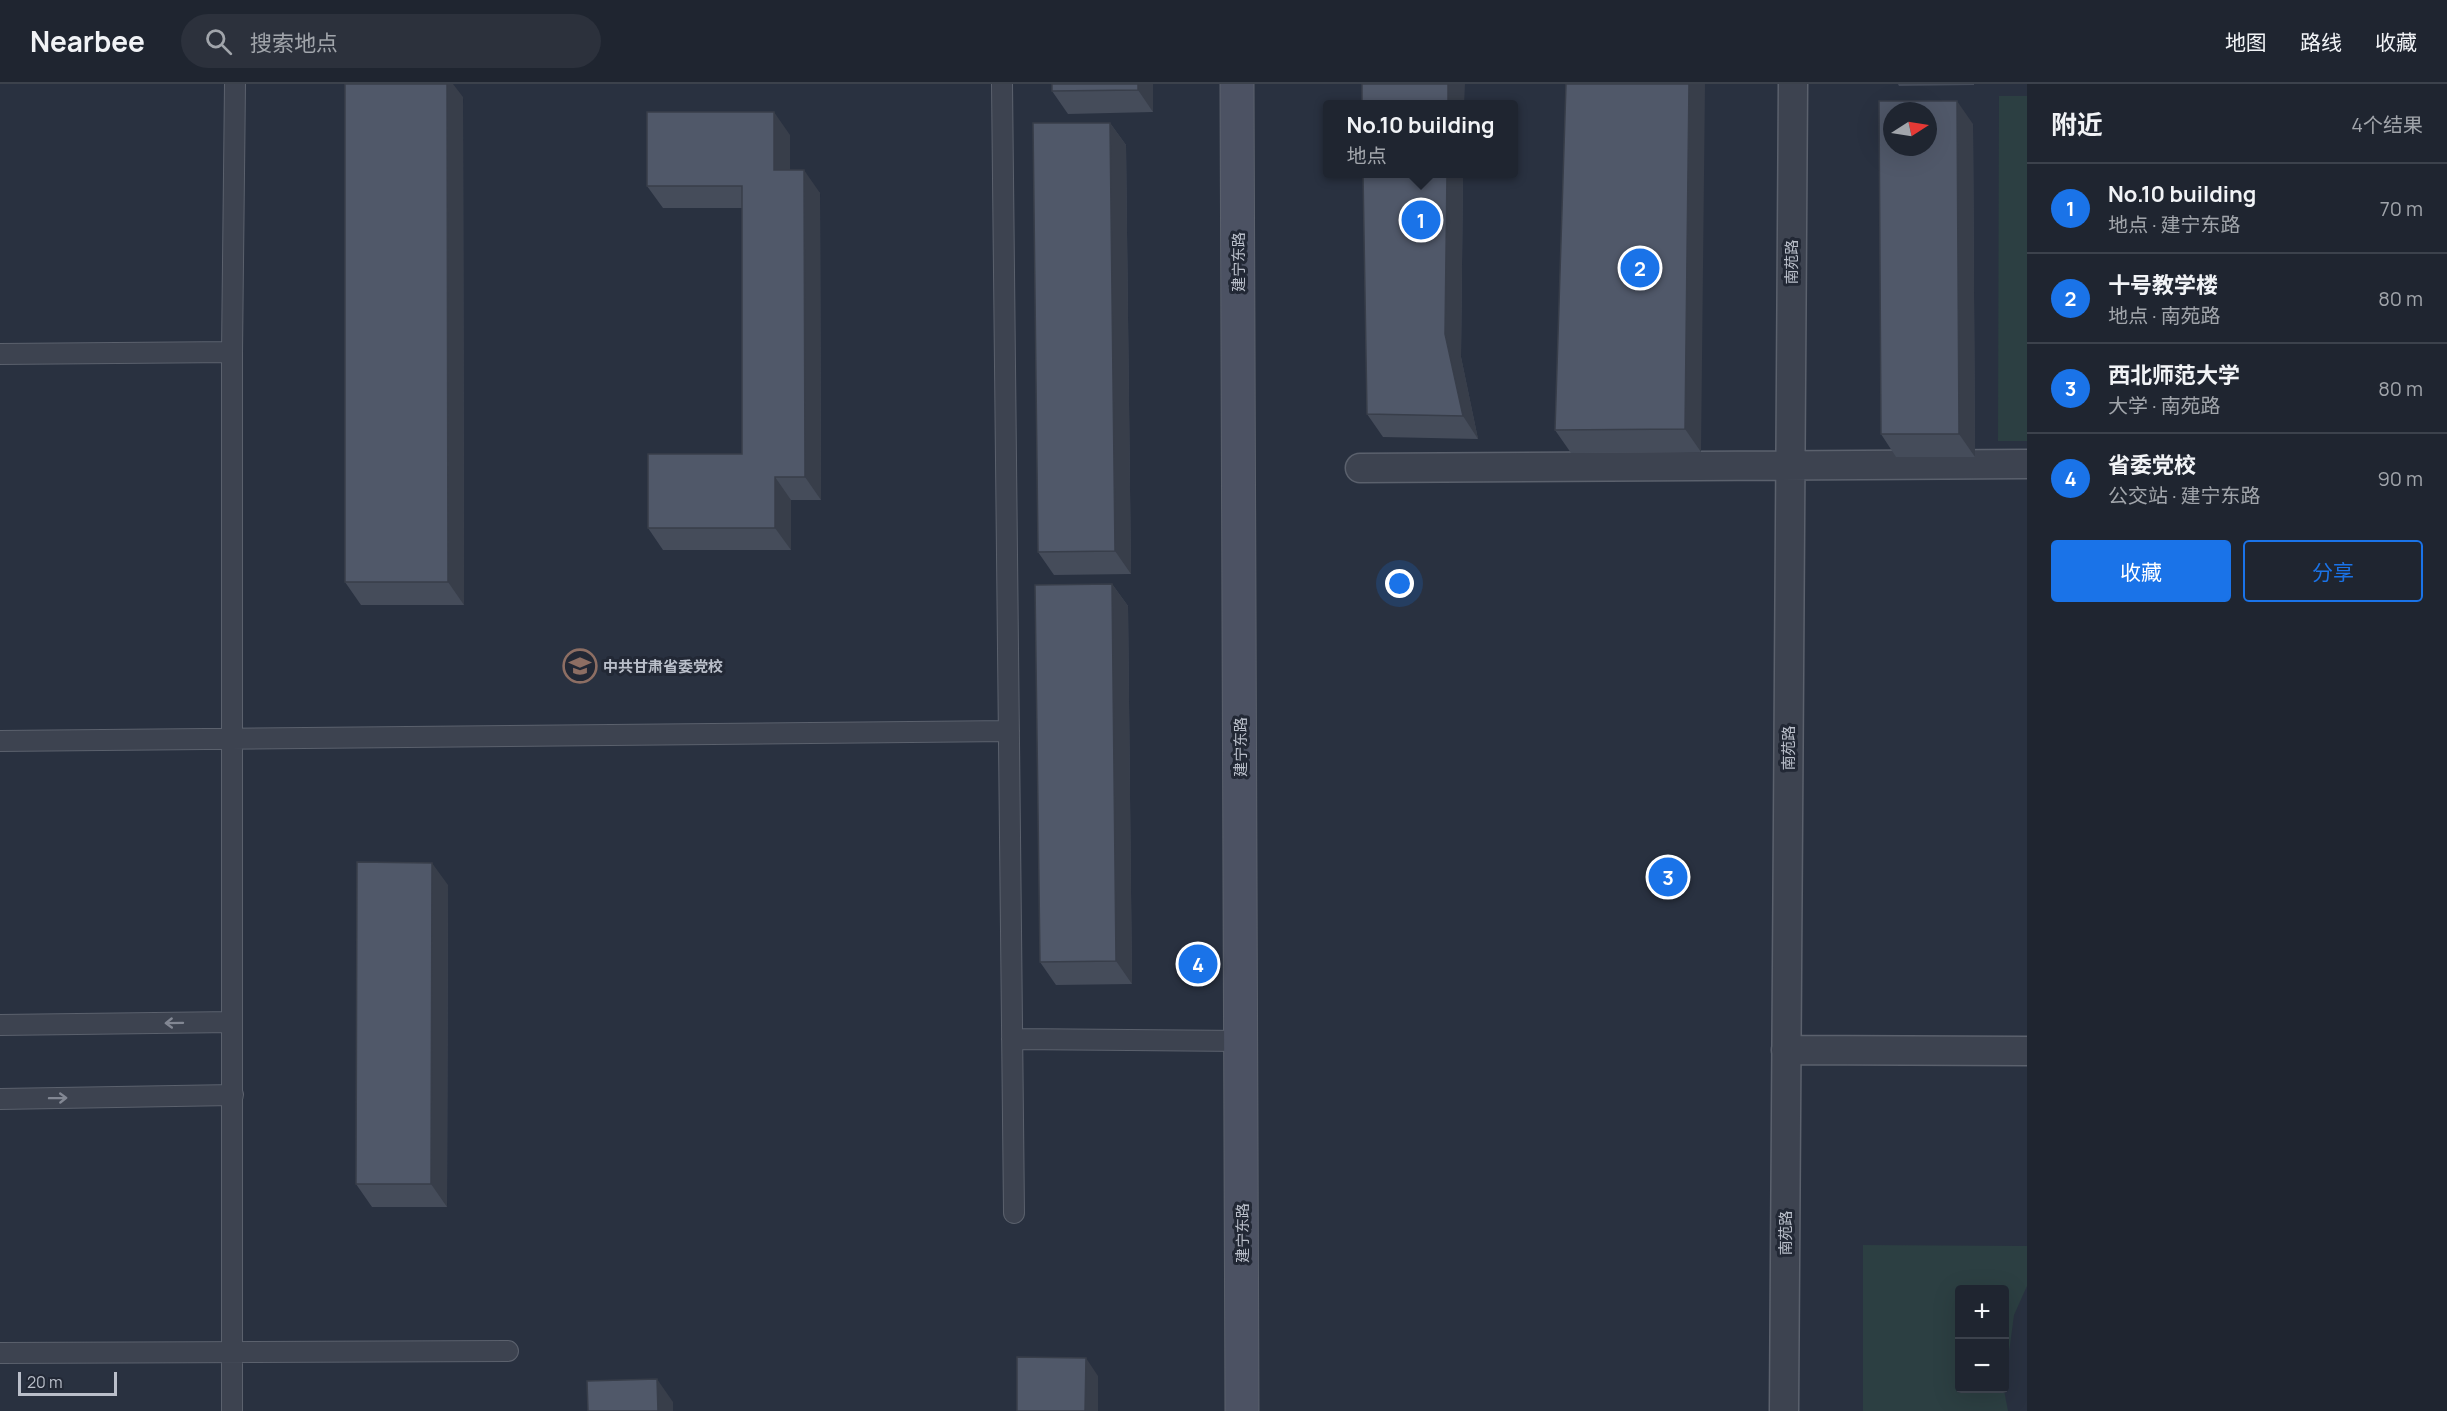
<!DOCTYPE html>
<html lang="zh">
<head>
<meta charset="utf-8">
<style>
	body { margin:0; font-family:Manrope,"Noto Sans SC",sans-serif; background:#2c313c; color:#f1f3f6 }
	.controls { position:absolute; right:18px; bottom:18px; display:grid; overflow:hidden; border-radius:6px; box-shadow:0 6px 24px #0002 }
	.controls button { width:54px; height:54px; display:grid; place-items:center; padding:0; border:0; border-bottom:2px solid #3c424c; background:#1f2530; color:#f1f3f6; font:30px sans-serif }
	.compass { position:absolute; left:1883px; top:18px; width:54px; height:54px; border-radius:50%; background:#1f2530; box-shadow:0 6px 24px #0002; rotate:78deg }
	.scale { position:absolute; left:18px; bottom:15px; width:99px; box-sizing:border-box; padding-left:6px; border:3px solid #babfca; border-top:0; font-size:16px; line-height:21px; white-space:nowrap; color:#babfca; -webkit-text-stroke:4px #222835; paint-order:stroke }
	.you { position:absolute; left:1400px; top:500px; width:21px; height:21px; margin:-15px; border:4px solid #fff; border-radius:50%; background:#1a73e8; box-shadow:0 0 0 9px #1a73e833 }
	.badge { display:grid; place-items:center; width:39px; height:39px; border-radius:50%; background:#1a73e8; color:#fff; font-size:20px; font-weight:700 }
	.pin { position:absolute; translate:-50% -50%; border:3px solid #fff; box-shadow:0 2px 6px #0006 }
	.popup { position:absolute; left:1323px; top:16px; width:195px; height:78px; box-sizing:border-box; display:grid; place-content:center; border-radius:6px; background:#1f2530; filter:drop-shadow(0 2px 4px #0005); font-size:20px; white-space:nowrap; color:#a1a5ab }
	.popup b { font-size:22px; color:#f1f3f6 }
	.popup::after { content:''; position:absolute; left:50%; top:100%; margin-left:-12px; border:12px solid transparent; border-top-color:#1f2530 }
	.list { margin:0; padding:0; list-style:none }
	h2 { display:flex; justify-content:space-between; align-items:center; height:78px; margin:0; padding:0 24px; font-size:26px }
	h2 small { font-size:20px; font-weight:400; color:#a1a5ab }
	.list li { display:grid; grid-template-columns:39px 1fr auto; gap:18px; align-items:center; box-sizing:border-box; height:90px; padding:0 24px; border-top:2px solid #3c424c }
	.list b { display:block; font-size:22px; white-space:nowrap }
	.list p { margin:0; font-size:20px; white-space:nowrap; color:#a1a5ab }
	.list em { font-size:20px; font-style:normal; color:#a1a5ab }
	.actions { display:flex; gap:12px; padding:18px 24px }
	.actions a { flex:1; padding:14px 0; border:2px solid #1a73e8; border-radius:6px; text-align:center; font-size:21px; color:#1a73e8 }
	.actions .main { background:#1a73e8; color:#fff }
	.icon { flex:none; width:33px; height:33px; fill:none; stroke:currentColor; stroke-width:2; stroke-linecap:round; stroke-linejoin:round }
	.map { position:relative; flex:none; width:2027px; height:1327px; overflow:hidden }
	header { display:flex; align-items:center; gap:36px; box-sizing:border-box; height:84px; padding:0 30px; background:#1f2530; border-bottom:2px solid #3c424c }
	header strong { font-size:28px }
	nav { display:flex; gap:33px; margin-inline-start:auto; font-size:21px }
	.search { width:420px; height:54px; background:#2c313c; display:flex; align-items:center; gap:15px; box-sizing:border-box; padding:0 21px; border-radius:33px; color:#a1a5ab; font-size:22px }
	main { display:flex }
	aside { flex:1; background:#1f2530 }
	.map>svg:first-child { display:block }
	.green { fill:#2c3f42; fill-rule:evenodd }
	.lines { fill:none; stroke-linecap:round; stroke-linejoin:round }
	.service-casing { stroke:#5b616d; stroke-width:22 }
	.pedestrian-casing { stroke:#5b616d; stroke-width:31 }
	.secondary-casing { stroke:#5b616d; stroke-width:35 }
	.service { stroke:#3d4350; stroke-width:20 }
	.pedestrian { stroke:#3d4350; stroke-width:28 }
	.secondary { stroke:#4c5263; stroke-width:33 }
	.wall { fill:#454c5a }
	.shaded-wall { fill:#383e4a }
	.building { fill:#505869; stroke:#383e4a; stroke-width:1.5; fill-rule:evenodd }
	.oneway { stroke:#828793 }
	.labels { text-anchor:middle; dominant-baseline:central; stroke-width:6; stroke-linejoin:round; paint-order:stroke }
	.street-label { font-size:15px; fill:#babfca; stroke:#222835 }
	.poi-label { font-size:15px; font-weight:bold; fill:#babfca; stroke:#222835; text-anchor:start }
</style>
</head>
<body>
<header>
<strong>Nearbee</strong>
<div class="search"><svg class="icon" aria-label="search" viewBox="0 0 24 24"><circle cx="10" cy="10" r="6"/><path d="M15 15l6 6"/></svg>搜索地点</div>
<nav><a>地图</a><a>路线</a><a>收藏</a></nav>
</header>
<main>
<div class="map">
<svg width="2027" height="1327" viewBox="0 0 2027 1327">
	<rect width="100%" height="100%" fill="#293140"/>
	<path class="green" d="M1999 12H2027V357H1998Z
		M1863 1161 2027 1162V1202L2014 1231 2004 1306 2008 1327H1863ZM1960 1206H2004V1304H1960Z"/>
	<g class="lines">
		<defs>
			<path id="service" d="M1002 0 1014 1129
				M0 270 232 268
				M0 657 1009 647
				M0 941 232 938
				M1012 955 1242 957
				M0 1015 233 1011
				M0 1269 508 1267
				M232 1327V268L235 0"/>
			<path id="pedestrian" d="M1360 384 2027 380
				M1786 966 2027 967
				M1784 1327 1793 0"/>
			<path id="secondary" d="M1237 0 1242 1327"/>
		</defs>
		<use href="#service" class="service-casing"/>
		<use href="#pedestrian" class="pedestrian-casing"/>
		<use href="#secondary" class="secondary-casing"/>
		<use href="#service" class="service"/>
		<use href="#pedestrian" class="pedestrian"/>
		<use href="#secondary" class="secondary"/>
	</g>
	<path class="wall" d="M1052 0H1153V28L1068 30 1052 7Z
		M1566 0 1701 368 1571 369 1555 346Z
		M1898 0H1974V1L1899 2Z
		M463 13 464 521H361L345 498Z
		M1110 39 1126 61 1131 490 1054 491 1038 468Z
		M1973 40 1975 373H1896L1881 350Z
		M790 51V86L820 109 821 416H791V466H663L648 444 742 370V124H663L647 102Z
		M1363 90H1463L1461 273 1478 355 1383 353 1367 330Z
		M1112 500 1128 522 1132 900 1056 901 1040 878Z
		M448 801 447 1123H372L356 1100Z"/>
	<path class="shaded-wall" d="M447 0H453L463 13 464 521 448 498Z
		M1138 0H1153V28L1138 6Z
		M1448 0H1465L1464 21H1448Z
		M1689 0H1705L1701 368 1685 345Z
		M1957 17 1973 40 1975 373 1959 350Z
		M774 28 790 51V109L774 86Z
		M1110 39 1126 61 1131 490 1115 467Z
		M804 86 820 109 821 416 805 393Z
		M1447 90H1463L1461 273 1478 355 1463 332 1445 250Z
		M775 393 791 416V466L775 444Z
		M1112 500 1128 522 1132 900 1116 877Z
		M432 779 448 801 447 1123 431 1100Z
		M1086 1274 1098 1292V1327H1085Z
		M657 1295 673 1318V1327H658Z"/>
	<path class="building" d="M345 0H447L448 498H345Z
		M1052 0H1138V6L1052 7Z
		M1362 0H1448V21H1362Z
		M1566 0H1689L1685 345 1555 346Z
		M1879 17H1957L1959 350H1881ZM1892 27H1928V63H1892Z
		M647 28H774V86H804L805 393H775V444H648V370H742V102H647Z
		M1033 39H1110L1115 467 1038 468Z
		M1363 90H1447L1445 250 1463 332 1367 330Z
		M1112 500 1116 877 1040 878 1035 501Z
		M357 778 432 779 431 1100H356Z
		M1017 1273 1086 1274 1085 1327H1017Z
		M657 1295 658 1327H588L587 1297Z"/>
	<defs><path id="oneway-shaft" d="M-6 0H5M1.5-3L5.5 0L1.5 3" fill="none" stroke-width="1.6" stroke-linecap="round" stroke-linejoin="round" transform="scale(1.5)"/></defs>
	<g class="oneway">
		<use href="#oneway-shaft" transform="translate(174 939) rotate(179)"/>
		<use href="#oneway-shaft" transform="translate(58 1014) rotate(-1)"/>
	</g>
	<defs>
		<symbol id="university-ring" viewBox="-11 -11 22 22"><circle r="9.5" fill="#222835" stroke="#8d6e63" stroke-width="1.5"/><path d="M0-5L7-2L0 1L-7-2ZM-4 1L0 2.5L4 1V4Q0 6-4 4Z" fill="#8d6e63"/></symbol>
	</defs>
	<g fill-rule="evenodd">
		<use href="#university-ring" x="561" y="563" width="38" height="38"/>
	</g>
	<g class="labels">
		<g class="street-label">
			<text transform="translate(1238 178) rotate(-90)">建宁东路</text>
			<text transform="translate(1791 178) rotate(-90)">南苑路</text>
			<text transform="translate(1240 663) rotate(-90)">建宁东路</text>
			<text transform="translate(1788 664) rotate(-90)">南苑路</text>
			<text transform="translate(1242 1149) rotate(-90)">建宁东路</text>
			<text transform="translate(1785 1149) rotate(-90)">南苑路</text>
		</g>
		<g class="poi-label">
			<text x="603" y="582">中共甘肃省委党校</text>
		</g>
	</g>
</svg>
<div class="controls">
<button>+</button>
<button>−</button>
</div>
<svg class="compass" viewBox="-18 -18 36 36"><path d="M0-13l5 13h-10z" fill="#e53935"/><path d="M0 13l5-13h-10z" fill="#a1a5ab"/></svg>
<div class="scale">20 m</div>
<div class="you"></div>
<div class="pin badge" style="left:1421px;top:136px">1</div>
<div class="popup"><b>No.10 building</b>地点</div>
<div class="pin badge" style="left:1640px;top:184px">2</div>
<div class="pin badge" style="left:1668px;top:793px">3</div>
<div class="pin badge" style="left:1198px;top:880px">4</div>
</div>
<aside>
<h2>附近<small>4个结果</small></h2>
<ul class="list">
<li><span class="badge">1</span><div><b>No.10 building</b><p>地点 · 建宁东路</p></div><em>70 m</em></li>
<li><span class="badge">2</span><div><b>十号教学楼</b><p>地点 · 南苑路</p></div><em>80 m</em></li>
<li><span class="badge">3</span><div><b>西北师范大学</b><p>大学 · 南苑路</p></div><em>80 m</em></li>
<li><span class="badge">4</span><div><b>省委党校</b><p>公交站 · 建宁东路</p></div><em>90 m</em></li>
</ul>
<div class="actions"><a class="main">收藏</a><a>分享</a></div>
</aside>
</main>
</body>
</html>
